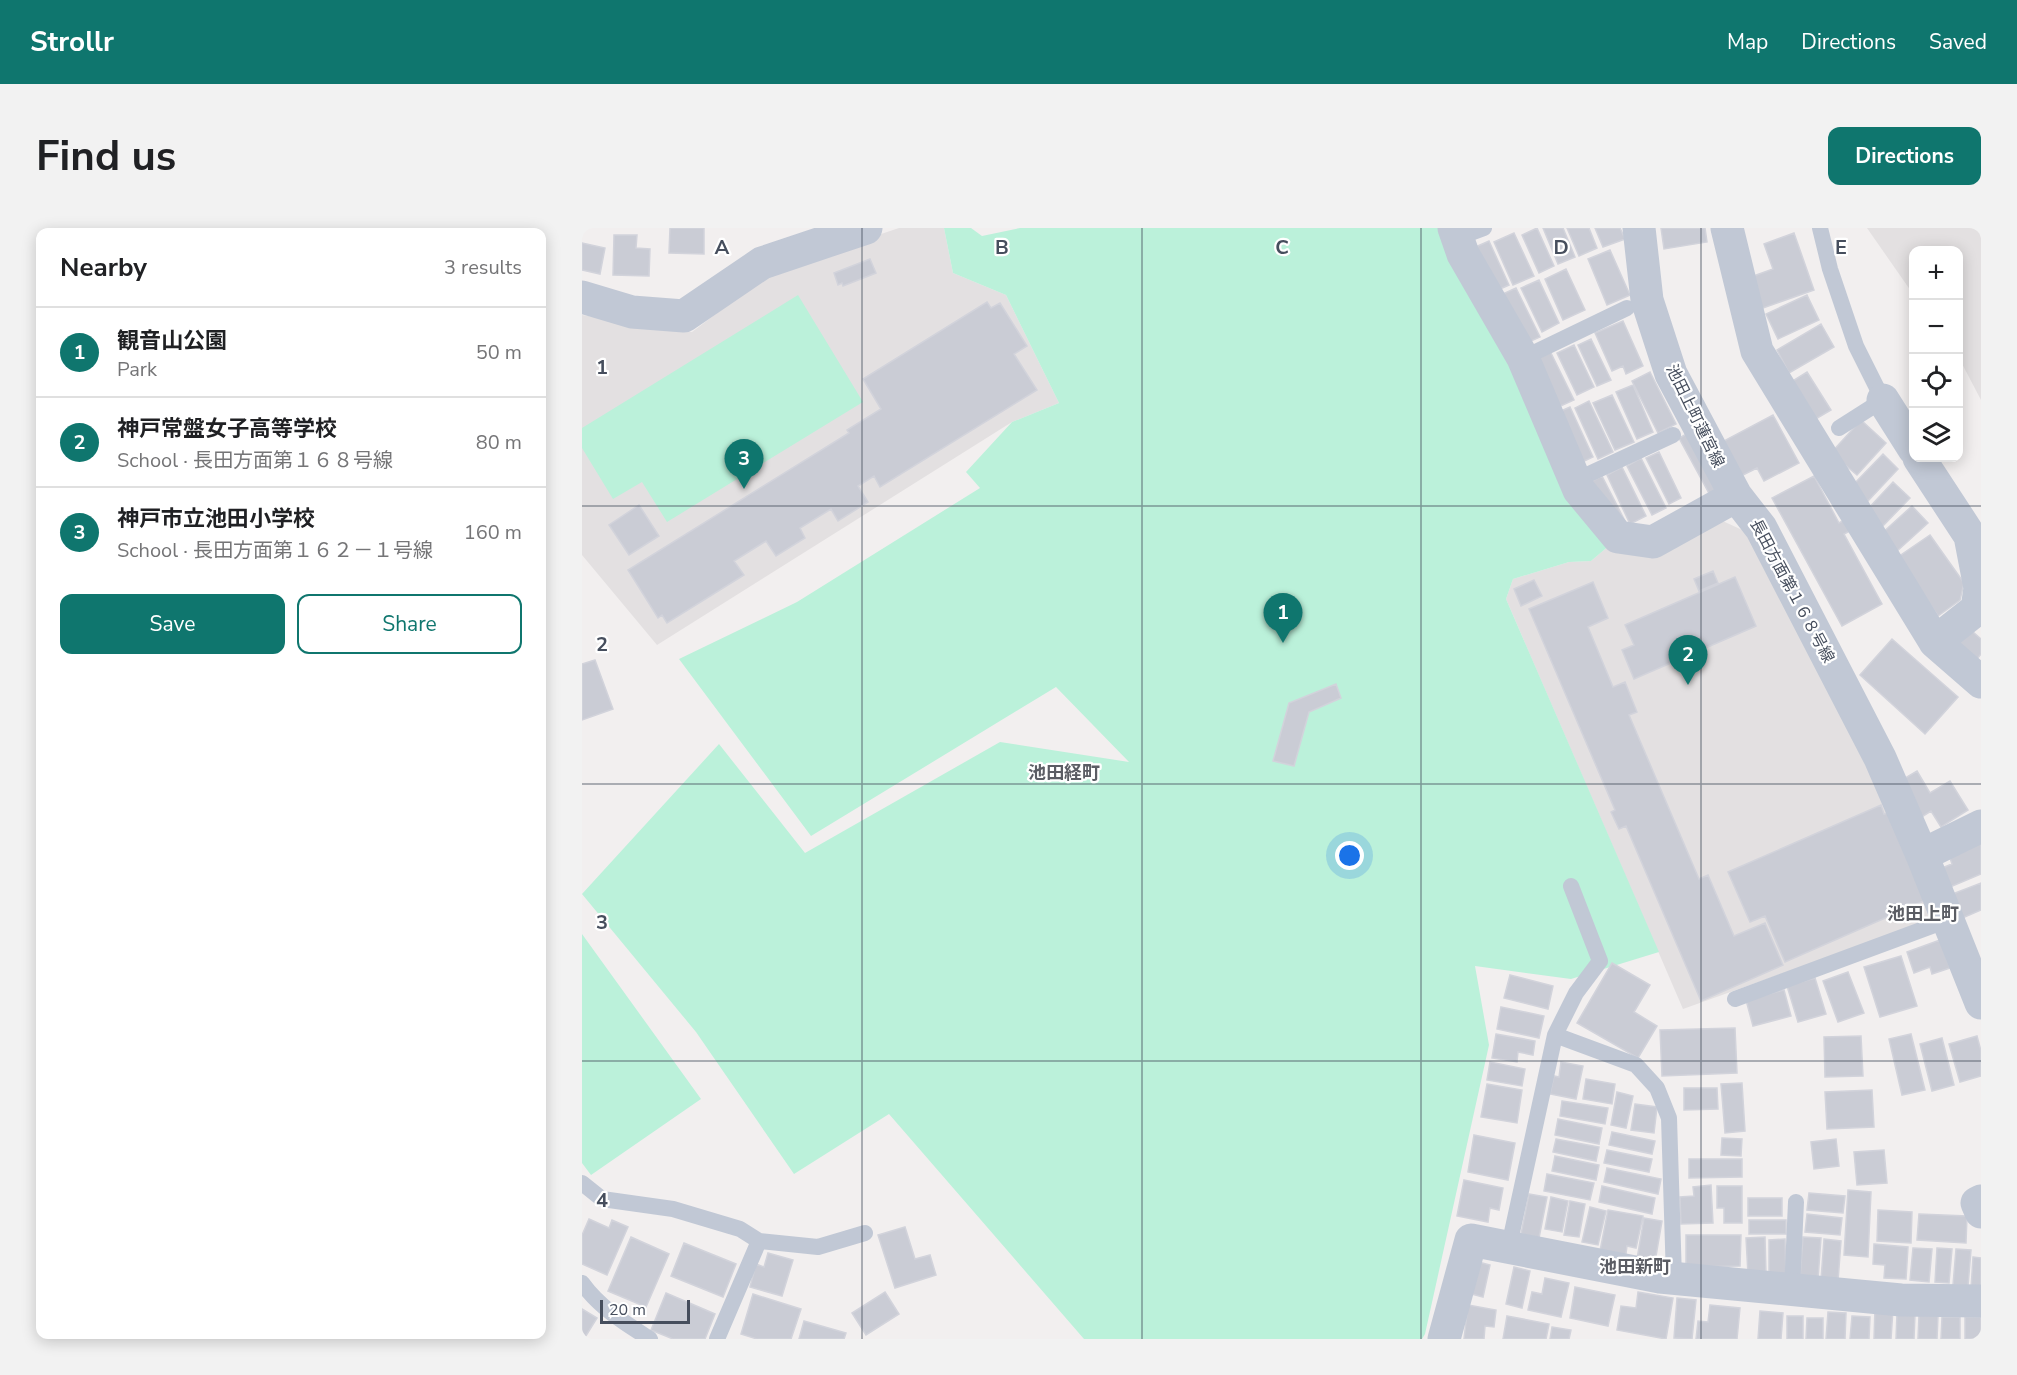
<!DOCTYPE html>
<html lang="en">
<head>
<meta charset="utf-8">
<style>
	body { margin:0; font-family:"Nunito Sans","Noto Sans JP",sans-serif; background:#f2f2f2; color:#202124 }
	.controls { position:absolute; right:18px; top:18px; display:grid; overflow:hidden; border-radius:12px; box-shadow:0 3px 15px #0003 }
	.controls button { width:54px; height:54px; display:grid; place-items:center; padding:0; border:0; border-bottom:2px solid #e0e0e0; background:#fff; color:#202124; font:30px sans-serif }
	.scale { position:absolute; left:18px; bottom:15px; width:90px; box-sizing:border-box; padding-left:6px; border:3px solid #464e5d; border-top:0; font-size:16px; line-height:21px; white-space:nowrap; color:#464e5d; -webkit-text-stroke:4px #fff; paint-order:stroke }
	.you { position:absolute; left:768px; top:628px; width:21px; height:21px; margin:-15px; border:4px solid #fff; border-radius:50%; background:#1a73e8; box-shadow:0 0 0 9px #1a73e833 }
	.badge { display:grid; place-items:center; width:39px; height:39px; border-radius:50%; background:#0f766e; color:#fff; font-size:20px; font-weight:700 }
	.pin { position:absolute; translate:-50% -50px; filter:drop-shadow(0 2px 3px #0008) }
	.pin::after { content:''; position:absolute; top:32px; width:21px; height:18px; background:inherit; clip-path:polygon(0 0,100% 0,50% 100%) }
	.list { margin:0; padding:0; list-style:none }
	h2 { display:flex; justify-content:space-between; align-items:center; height:78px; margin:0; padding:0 24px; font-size:26px }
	h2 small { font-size:20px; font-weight:400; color:#757577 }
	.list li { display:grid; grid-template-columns:39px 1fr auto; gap:18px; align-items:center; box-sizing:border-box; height:90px; padding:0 24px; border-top:2px solid #e0e0e0 }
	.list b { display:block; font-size:22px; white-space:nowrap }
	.list p { margin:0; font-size:20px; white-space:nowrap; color:#757577 }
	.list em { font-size:20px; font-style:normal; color:#757577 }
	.actions { display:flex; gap:12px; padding:18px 24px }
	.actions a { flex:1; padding:14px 0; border:2px solid #0f766e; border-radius:12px; text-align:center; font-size:21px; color:#0f766e }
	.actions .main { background:#0f766e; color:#fff }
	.icon { flex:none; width:33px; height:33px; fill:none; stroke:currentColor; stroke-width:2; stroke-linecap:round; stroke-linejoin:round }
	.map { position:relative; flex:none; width:1399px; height:1111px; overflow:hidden; border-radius:12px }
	header { display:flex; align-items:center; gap:36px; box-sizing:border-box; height:84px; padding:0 30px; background:#0f766e; color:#fff }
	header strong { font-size:28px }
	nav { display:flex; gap:33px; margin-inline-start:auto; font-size:21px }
	.intro { display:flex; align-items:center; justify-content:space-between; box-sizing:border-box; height:144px; padding:0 36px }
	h1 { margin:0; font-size:42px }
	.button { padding:15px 27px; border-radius:12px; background:#0f766e; color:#fff; font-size:21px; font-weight:700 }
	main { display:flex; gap:36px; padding:0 36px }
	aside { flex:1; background:#fff; border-radius:12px; box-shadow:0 3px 15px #0003 }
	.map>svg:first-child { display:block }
	.education { fill:#e3e0e1 }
	.green { fill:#bbf1da }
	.building { fill:#caccd5; stroke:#d2d3db; stroke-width:1.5 }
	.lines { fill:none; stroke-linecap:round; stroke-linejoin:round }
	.lane { stroke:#c1c8d5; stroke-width:16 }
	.street { stroke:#c1c8d5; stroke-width:33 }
	.grid { fill:none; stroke:#464e5d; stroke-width:1.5; stroke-opacity:0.55 }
	.labels { text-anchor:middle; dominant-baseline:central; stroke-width:4.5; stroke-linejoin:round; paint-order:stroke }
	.street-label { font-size:16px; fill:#464e5d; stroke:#fff }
	.neighbourhood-label { font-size:18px; font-weight:bold; fill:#5b5d64; stroke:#fff }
	.grid-label { font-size:20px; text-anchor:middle; font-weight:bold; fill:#464e5d; stroke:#fff; stroke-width:4.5; stroke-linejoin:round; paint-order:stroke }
</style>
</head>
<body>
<header>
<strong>Strollr</strong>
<nav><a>Map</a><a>Directions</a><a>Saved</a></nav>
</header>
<div class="intro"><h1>Find us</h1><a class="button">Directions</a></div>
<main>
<aside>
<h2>Nearby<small>3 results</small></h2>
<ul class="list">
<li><span class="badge">1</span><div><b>観音山公園</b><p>Park</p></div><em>50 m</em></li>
<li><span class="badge">2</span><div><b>神戸常盤女子高等学校</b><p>School · 長田方面第１６８号線</p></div><em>80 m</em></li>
<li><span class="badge">3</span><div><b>神戸市立池田小学校</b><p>School · 長田方面第１６２－１号線</p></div><em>160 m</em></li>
</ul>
<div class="actions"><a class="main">Save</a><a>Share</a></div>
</aside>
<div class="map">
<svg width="1399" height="1111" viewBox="0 0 1399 1111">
	<rect width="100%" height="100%" fill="#f2efef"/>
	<path class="education" d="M317 0H362L371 45 424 67 477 175 430 194 75 417 0 327V87L110 104 192 42Z
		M1285 0H1399V172L1377 130 1376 22H1332L1331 66Z
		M1134 290 1167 305 1210 378 1355 690 1101 781 924 371 931 351 987 334 1009 333 1029 316Z"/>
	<path class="green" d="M362 0H389L400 8 438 0H858L1029 316 1009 333 987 334 931 351 924 371 1077 724 989 751 893 738 907 817 843 1106 840 1111H502L307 886 212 946 114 804 0 666 137 516 223 625 418 514 547 534 474 459 229 608 97 431 215 374 398 260 384 244 430 194 477 175 424 67 371 45Z
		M216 67 281 174 85 294 60 254 31 271 0 220V200Z
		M0 706 119 871 9 947 0 935Z"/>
	<path class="building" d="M88 0H122V26L87 25Z
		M955 0 972 38 957 45 940 7Z
		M961 0H981L993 29 976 36Z
		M985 0H1007L1015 20 997 28Z
		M1013 0H1038L1043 11 1021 19Z
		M1079 0H1123L1125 14 1082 21Z
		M932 5 952 48 931 57 912 14Z
		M1212 5 1232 62 1178 81 1166 50 1191 41 1182 16Z
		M32 7H55L54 20 68 21 67 48 31 47Z
		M907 13 927 57 909 65 889 21Z
		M0 15 23 20 18 46 0 42Z
		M1028 22 1048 67 1025 77 1006 31Z
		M288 31 294 45 261 58 260 55 256 57 252 45Z
		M984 41 1003 82 981 92 963 51Z
		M957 52 977 95 960 104 939 60Z
		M934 60 958 109 938 118 914 69Z
		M1225 67 1237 92 1196 111 1184 86Z
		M405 74 409 80 418 75 445 118 432 126 455 162 298 259 292 248 276 258 286 274 256 293 249 281 218 300 223 310 194 328 184 313 152 333 162 347 85 395 80 387 76 390 46 342 267 205 265 202 299 181 281 151Z
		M1041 93 1061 138 1044 146 1041 138 1030 143 1013 105Z
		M1239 96 1252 119 1207 145 1195 122Z
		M1009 111 1029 152 1015 158 996 117Z
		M992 117 1012 159 995 167 975 125Z
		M968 123 992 172 972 181 948 132Z
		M1068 144 1094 196 1076 205 1050 153Z
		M1225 144 1249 182 1232 192 1209 154Z
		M1051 157 1071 204 1055 211 1034 164Z
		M1030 167 1052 214 1033 222 1011 175Z
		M1007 173 1031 224 1016 231 993 180Z
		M988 179 1011 229 994 237 972 186Z
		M1191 187 1217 235 1182 253 1175 240 1159 248 1140 214Z
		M1279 192 1304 215 1275 247 1249 225Z
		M1112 202 1143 261 1129 269 1097 210Z
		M1077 224 1099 270 1087 276 1064 230Z
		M1301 226 1316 241 1286 273 1270 258Z
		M1059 230 1084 280 1070 287 1045 238Z
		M1040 239 1064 288 1048 296 1025 247Z
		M1020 248 1044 295 1004 256Z
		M1232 248 1257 295 1264 291 1270 302 1262 306 1300 376 1260 398 1190 270Z
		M1311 254 1328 270 1299 300 1283 284Z
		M57 277 77 308 47 327 27 297Z
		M1330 278 1346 295 1314 324 1298 307Z
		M1348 307 1382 355 1378 372 1356 388 1316 329Z
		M1131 343 1136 355 1117 363 1112 351Z
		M1153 349 1174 398 1052 451 1040 422 1052 417 1043 397Z
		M952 352 960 368 939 378 932 361Z
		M1011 354 1026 390 1006 399 1031 459 1043 454 1055 484 1047 487 1117 651 1126 647 1152 708 1183 695 1201 737 1119 773 1044 598 1037 601 1029 584 1033 582 947 381Z
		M1383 397 1399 411V426L1391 436 1367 416Z
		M1310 411 1376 469 1343 506 1278 447Z
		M13 432 31 481 0 492V436Z
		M754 456 759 470 727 484 712 538 691 533 707 475Z
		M1335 543 1348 565 1368 553 1386 582 1359 599 1349 583 1335 592 1313 556Z
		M1299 577 1302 586 1306 585 1344 672 1203 734 1183 688 1168 694 1146 644Z
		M1399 614V646L1368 659 1360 640 1370 636 1367 627Z
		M1399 655V682L1378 691 1368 667Z
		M1358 712 1368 740 1350 746 1348 739 1332 745 1325 724Z
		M1319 728 1335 778 1298 789 1282 739Z
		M1030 735 1068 757 1052 784 1075 798 1056 830 995 795Z
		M1266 744 1282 785 1256 794 1241 753Z
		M928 747 971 758 966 781 922 770Z
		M1233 750 1244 786 1216 794 1205 758Z
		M1202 762 1209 788 1171 798 1164 772Z
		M919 779 962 788 957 810 915 801Z
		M1153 800 1155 845 1080 848 1078 802Z
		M914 806 953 813 951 827 936 824 935 834 910 830Z
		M1329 806 1343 862 1320 867 1307 811Z
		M1279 808 1281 848 1243 849 1242 809Z
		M1395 808 1399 823V848L1378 854 1367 816Z
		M1360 810 1372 857 1350 863 1338 816Z
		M908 834 943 841 940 858 905 852Z
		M979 834 1001 838 994 871 968 866 972 848 977 849Z
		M1004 851 1033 856 1030 876 1001 871Z
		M1160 855 1163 903 1143 905 1139 856Z
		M905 856 940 862 935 895 899 889Z
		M1102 860H1135L1136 881 1102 882Z
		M1290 862 1292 899 1245 901 1243 864Z
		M1035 864 1051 868 1044 900 1029 897Z
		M980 873 1026 880 1023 896 978 888Z
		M1053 876 1075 879 1072 905 1049 902Z
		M976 891 1020 900 1017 916 973 907Z
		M1030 904 1073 913 1070 926 1027 917Z
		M892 907 933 915 926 952 886 944Z
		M1140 910 1160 911 1159 928 1139 927Z
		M974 911 1017 919 1014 933 971 924Z
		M1254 911 1257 938 1232 941 1229 914Z
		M1025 922 1070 931 1067 944 1022 935Z
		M1302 922 1305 955 1275 957 1272 924Z
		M973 928 1017 937 1014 952 970 943Z
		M1107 931H1160V949L1107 950Z
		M1025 940 1079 951 1076 966 1022 954Z
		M965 946 1012 955 1008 972 962 963Z
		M882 952 921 960 917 982 908 980 906 994 875 988Z
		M1129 957 1131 995 1099 996 1098 969 1112 968 1111 959Z
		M1020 958 1073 970 1070 986 1017 974Z
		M1135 958H1160V995H1142V980H1135Z
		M1266 962 1289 964 1286 1029 1262 1027Z
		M1227 965 1263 968 1261 985 1225 982Z
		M947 966 965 969 957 1010 939 1006Z
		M969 969 986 973 980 1004 963 1001Z
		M1166 970H1200V988H1166Z
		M988 973 1003 976 997 1009 982 1007Z
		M1008 979 1024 983 1016 1017 1000 1014Z
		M1026 982 1061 988 1054 1020 1045 1018 1043 1033 1017 1028Z
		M1296 982 1330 984 1329 1015 1295 1013Z
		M1225 986 1260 990 1258 1007 1223 1004Z
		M1337 986 1385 988 1384 1015 1335 1012Z
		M1062 990 1080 993 1073 1034 1055 1031Z
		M7 991 27 1000 30 992 46 999 25 1047 0 1036V1007Z
		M1167 992H1204V1006H1167Z
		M323 999 333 1031 348 1027 354 1047 313 1060 296 1007Z
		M1104 1007H1159L1158 1038 1104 1039Z
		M49 1009 87 1026 64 1079 26 1063Z
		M1183 1009 1184 1046H1166L1164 1010Z
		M1221 1009 1239 1010 1236 1051 1218 1050Z
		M1203 1011 1204 1049H1187V1012Z
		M1242 1011 1259 1013 1256 1053 1239 1052Z
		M102 1015 154 1036 141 1069 89 1048Z
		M1292 1016 1326 1019 1324 1051 1302 1050 1303 1037 1291 1036Z
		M1331 1020 1350 1021 1347 1054 1328 1052Z
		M1355 1020 1370 1021 1367 1055 1353 1054Z
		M1374 1021 1389 1022 1386 1058 1371 1057Z
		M186 1025 211 1032 200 1068 168 1059 174 1036 182 1039Z
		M1391 1029 1399 1030V1062L1389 1061Z
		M889 1032 908 1037 901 1069 882 1064Z
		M932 1039 948 1043 940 1080 924 1076Z
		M963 1050 987 1055 979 1089 946 1082 950 1064 960 1066Z
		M993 1059 1033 1067 1026 1098 988 1090Z
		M303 1064 317 1086 284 1107 270 1085Z
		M1056 1064 1091 1070 1084 1111 1035 1102 1039 1078 1054 1080Z
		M84 1065 133 1086 123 1111H91L69 1102Z
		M171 1066 219 1081 209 1111H175L159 1106Z
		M1095 1070 1114 1072 1110 1111 1092 1110Z
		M886 1077 914 1082 912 1099 903 1098 902 1111H882Z
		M1128 1077 1158 1080 1155 1111H1114L1116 1093 1126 1094Z
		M1293 1080 1311 1081 1309 1111H1292Z
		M0 1081 15 1090 2 1111H0Z
		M1178 1083 1201 1085 1199 1111H1176Z
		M1246 1084 1264 1085 1263 1111H1244Z
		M1315 1085 1333 1086 1332 1111H1314Z
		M1337 1087 1356 1088 1355 1111H1336Z
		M925 1088 967 1096 964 1111H921Z
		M1205 1088H1221V1111H1205Z
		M1270 1088 1288 1089 1287 1111H1268Z
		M1360 1089H1378V1111H1359Z
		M1383 1089H1399V1111H1383Z
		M1225 1090H1241V1111H1224Z
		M222 1093 264 1105 262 1111H217Z
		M970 1099 989 1102 987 1111H968Z"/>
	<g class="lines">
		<path class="lane" d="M1238 0 1248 41 1274 118 1301 172 1257 200
			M875 10 902 0
			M941 130 1045 80
			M992 253 1091 207
			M1153 771 1366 692
			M973 807 1054 837 1075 860 1087 890 1092 1050
			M0 955 20 971 91 981 158 1001 177 1013 236 1019 283 1005
			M927 1018 973 807 994 765 1018 733 989 658
			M0 1055C18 1080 43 1095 68 1111
			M1210 1062 1214 974
			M135 1111 177 1013"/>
		<path class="street" d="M872 0 881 26 941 130 997 262 1036 309 1071 314 1154 268 1179 300 1298 530 1340 627 1399 775
			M1057 0 1065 72 1089 146 1154 268
			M1145 0 1175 123 1353 414 1399 454
			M0 69 50 84 102 88 180 35 284 0
			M1301 172 1332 221
			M1337 230 1388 308 1398 360 1395 381 1353 414
			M1340 627 1399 598
			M1399 973 1395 975 1399 984
			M862 1111 889 1012 1078 1049 1319 1072 1399 1073"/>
	</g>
	<path class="grid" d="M280 0V1111M560 0V1111M839 0V1111M1119 0V1111M0 278H1399M0 556H1399M0 833H1399"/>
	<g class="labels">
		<g class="street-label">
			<text transform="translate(1113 188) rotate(64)">池田上町蓮宮線</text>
			<text transform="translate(1210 363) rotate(62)">長田方面第１６８号線</text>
		</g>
		<g class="neighbourhood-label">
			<text x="482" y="545">池田経町</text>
			<text x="1341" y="686">池田上町</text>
			<text x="1053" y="1039">池田新町</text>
		</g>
	</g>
	<g class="grid-label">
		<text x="140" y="26">A</text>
		<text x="420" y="26">B</text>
		<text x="700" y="26">C</text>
		<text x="979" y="26">D</text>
		<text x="1259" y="26">E</text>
		<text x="20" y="146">1</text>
		<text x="20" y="423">2</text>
		<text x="20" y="701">3</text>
		<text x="20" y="979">4</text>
	</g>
</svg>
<div class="controls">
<button>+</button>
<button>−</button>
<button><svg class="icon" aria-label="locate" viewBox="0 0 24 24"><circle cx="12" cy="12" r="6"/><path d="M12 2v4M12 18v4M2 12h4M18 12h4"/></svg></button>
<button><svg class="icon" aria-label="layers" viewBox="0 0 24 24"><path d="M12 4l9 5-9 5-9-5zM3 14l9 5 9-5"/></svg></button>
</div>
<div class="scale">20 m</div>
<div class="you"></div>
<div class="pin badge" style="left:701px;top:415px">1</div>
<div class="pin badge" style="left:1106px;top:457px">2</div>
<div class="pin badge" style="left:162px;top:261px">3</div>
</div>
</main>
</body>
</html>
